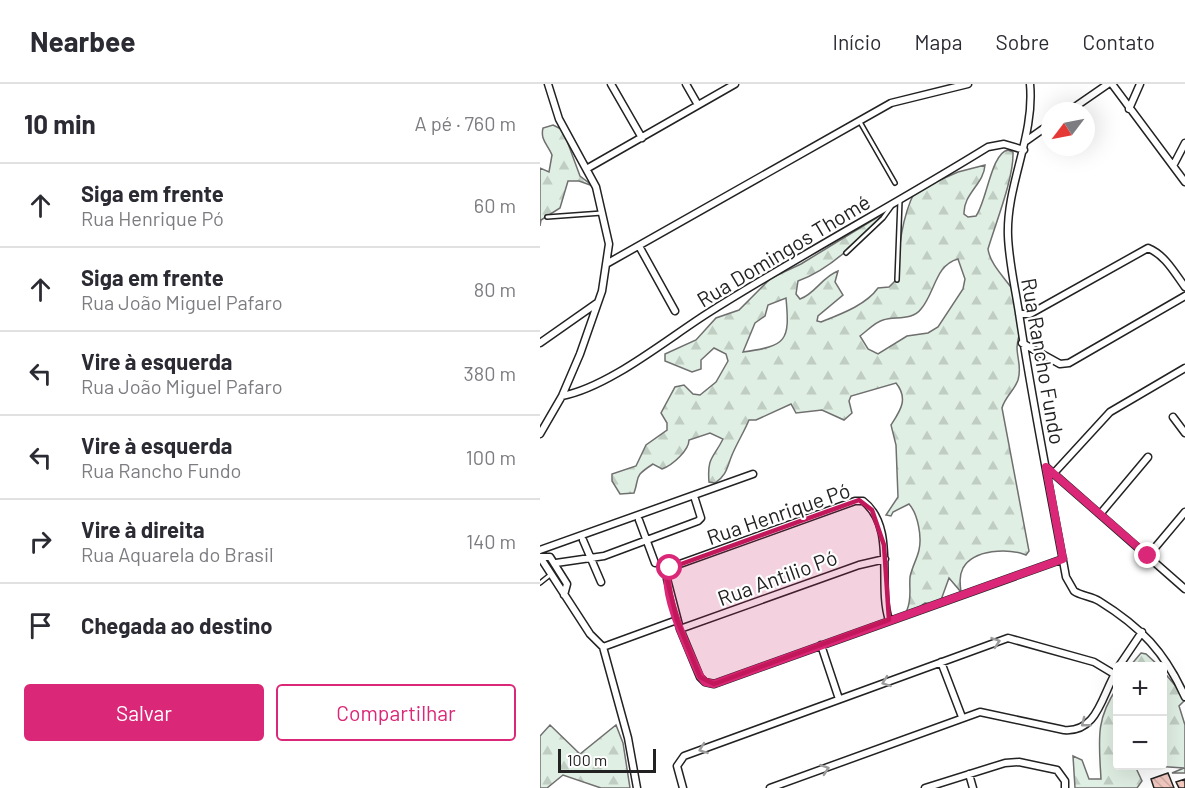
<!DOCTYPE html>
<html lang="pt">
<head>
<meta charset="utf-8">
<style>
	body { margin:0; font-family:Barlow,sans-serif; background:#f2f2f3; color:#2b2b33 }
	.controls { position:absolute; right:18px; bottom:18px; display:grid; overflow:hidden; border-radius:6px; box-shadow:0 6px 24px #0002 }
	.controls button { width:54px; height:54px; display:grid; place-items:center; padding:0; border:0; border-bottom:2px solid #e1e1e2; background:#fff; color:#2b2b33; font:30px sans-serif }
	.compass { position:absolute; left:501px; top:18px; width:54px; height:54px; border-radius:50%; background:#fff; box-shadow:0 6px 24px #0002; rotate:238deg }
	.scale { position:absolute; left:18px; bottom:15px; width:98px; box-sizing:border-box; padding-left:6px; border:3px solid #222; border-top:0; font-size:16px; line-height:21px; white-space:nowrap; color:#222; -webkit-text-stroke:4px #fff; paint-order:stroke }
	.stop { position:absolute; width:18px; height:18px; margin:-14px; border:4px solid #db2777; border-radius:50%; background:#fff }
	.stop.end { background:#db2777; border-color:#fff; box-shadow:0 2px 6px #0008 }
	.list { margin:0; padding:0; list-style:none }
	h2 { display:flex; justify-content:space-between; align-items:center; height:78px; margin:0; padding:0 24px; font-size:26px }
	h2 small { font-size:20px; font-weight:400; color:#7c7c81 }
	.list li { display:grid; grid-template-columns:39px 1fr auto; gap:18px; align-items:center; box-sizing:border-box; height:84px; padding:0 24px; border-top:2px solid #e1e1e2 }
	.list b { display:block; font-size:22px; white-space:nowrap }
	.list p { margin:0; font-size:20px; white-space:nowrap; color:#7c7c81 }
	.list em { font-size:20px; font-style:normal; color:#7c7c81 }
	.actions { display:flex; gap:12px; padding:18px 24px }
	.actions a { flex:1; padding:14px 0; border:2px solid #db2777; border-radius:6px; text-align:center; font-size:21px; color:#db2777 }
	.actions .main { background:#db2777; color:#fff }
	.icon { flex:none; width:33px; height:33px; fill:none; stroke:currentColor; stroke-width:2; stroke-linecap:round; stroke-linejoin:round }
	.map { position:relative; flex:none; width:645px; height:704px; overflow:hidden }
	header { display:flex; align-items:center; gap:36px; box-sizing:border-box; height:84px; padding:0 30px; background:#fff; border-bottom:2px solid #e1e1e2 }
	header strong { font-size:28px }
	nav { display:flex; gap:33px; margin-inline-start:auto; font-size:21px }
	main { display:flex }
	aside { flex:1; background:#fff }
	.map>svg:first-child { display:block }
	.forest { fill:url(#forest-firs); stroke:#6f6f6f; stroke-width:1.5; fill-rule:evenodd }
	.building { fill:url(#building-back-hatch); stroke:#222; stroke-width:1.5 }
	.lines { fill:none; stroke-linecap:round; stroke-linejoin:round }
	.lane-casing { stroke:#222; stroke-width:6 }
	.street-casing { stroke:#222; stroke-width:9 }
	.lane { stroke:#fff; stroke-width:3 }
	.street { stroke:#fff; stroke-width:6 }
	.oneway { stroke:#9c9c9c }
	.route { stroke:#db2777; stroke-width:8 }
	.marked { fill:#c2185b; fill-opacity:0.2; stroke:#c2185b; stroke-width:4.5; stroke-linejoin:round }
	.labels { text-anchor:middle; dominant-baseline:central; stroke-width:4.5; stroke-linejoin:round; paint-order:stroke }
	.street-label { font-size:21px; fill:#222; stroke:#fff }
</style>
</head>
<body>
<header>
<strong>Nearbee</strong>
<nav><a>Início</a><a>Mapa</a><a>Sobre</a><a>Contato</a></nav>
</header>
<main>
<aside>
<h2>10 min<small>A pé · 760 m</small></h2>
<ul class="list">
<li><svg class="icon" aria-label="ahead" viewBox="0 0 24 24"><path d="M12 20V5M6 11l6-6 6 6"/></svg><div><b>Siga em frente</b><p>Rua Henrique Pó</p></div><em>60 m</em></li>
<li><svg class="icon" aria-label="ahead" viewBox="0 0 24 24"><path d="M12 20V5M6 11l6-6 6 6"/></svg><div><b>Siga em frente</b><p>Rua João Miguel Pafaro</p></div><em>80 m</em></li>
<li><svg class="icon" aria-label="left" viewBox="0 0 24 24"><path d="M17 20v-9H6M10 6l-5 5 5 5"/></svg><div><b>Vire à esquerda</b><p>Rua João Miguel Pafaro</p></div><em>380 m</em></li>
<li><svg class="icon" aria-label="left" viewBox="0 0 24 24"><path d="M17 20v-9H6M10 6l-5 5 5 5"/></svg><div><b>Vire à esquerda</b><p>Rua Rancho Fundo</p></div><em>100 m</em></li>
<li><svg class="icon" aria-label="right" viewBox="0 0 24 24"><path d="M7 20v-9h11M14 6l5 5-5 5"/></svg><div><b>Vire à direita</b><p>Rua Aquarela do Brasil</p></div><em>140 m</em></li>
<li><svg class="icon" aria-label="arrive" viewBox="0 0 24 24"><path d="M6 21V4h12l-3 4 3 4H6"/></svg><div><b>Chegada ao destino</b></div></li>
</ul>
<div class="actions"><a class="main">Salvar</a><a>Compartilhar</a></div>
</aside>
<div class="map">
<svg width="645" height="704" viewBox="0 0 645 704">
	<defs>
		<pattern id="forest-firs" width="22" height="20" patternUnits="userSpaceOnUse" patternTransform="scale(1.5)"><rect width="22" height="20" fill="#e0efe3"/><path d="M5 1l3.5 6h-7zM16 11l3.5 6h-7z" fill="#c0cdc2"/></pattern>
		<pattern id="building-back-hatch" width="6" height="6" patternUnits="userSpaceOnUse" patternTransform="scale(1.5)"><rect width="6" height="6" fill="#f3c9c0"/><path d="M-1 5l2 2M0 0l6 6M5-1l2 2" fill="none" stroke="#d0aca5"/></pattern>
	</defs>
	<rect width="100%" height="100%" fill="#fff"/>
	<path class="forest" d="M13 41 23 46 40 92 53 102 39 97H28L20 124 1 136 0 142V84L9 88 12 71C8 61 0 56 3 44Z
		M468 66 473 68C474 94 456 138 448 165 450 181 467 196 475 209 491 237 479 239 477 263 477 275 482 283 478 296 474 307 465 313 462 324L489 467 486 471C468 464 434 465 423 484 419 492 420 500 421 508L409 494 401 516 394 520 385 519 370 529 367 526C372 514 369 506 370 493 372 483 377 475 379 466 382 453 378 430 369 420L353 428 351 432 346 431 358 413 356 361 351 341C360 327 369 315 356 299L311 312 309 317 312 329 304 336 282 326 256 329 251 320 216 336H209C204 348 197 359 192 371 187 383 187 391 175 399L169 398C167 373 173 375 183 355L170 349 149 356C149 366 133 381 122 385L113 380C93 393 100 392 94 409L80 410 72 397V390L96 382 106 361 127 346V339L121 329 135 303 144 301 153 310 160 311 176 298 188 277 186 270 174 264 161 276V285L152 288 125 277V270L156 256 176 234 199 226 231 194 261 180 346 128C321 154 292 185 258 197L256 210 260 215C275 210 282 193 298 187L295 198 303 211 278 232 277 237 281 238C301 230 326 221 338 204L349 203 357 195C359 164 361 135 375 107L418 88 445 81C444 100 423 110 424 130L428 133 436 132C447 117 451 69 468 66ZM418 175 425 195 423 205 398 243 388 249 367 252 338 270 328 265 320 252C327 247 335 238 343 236 354 232 372 237 381 225 395 209 395 181 418 175ZM246 214C250 257 247 262 203 268L215 239 225 232 228 221Z
		M601 569 606 570 619 582H590Z
		M623 587 644 612V617L639 622 645 641V689H632L644 684 614 682H622Z
		M577 604 578 682H595L602 697 597 704H535L533 672 542 676 549 695H561C559 657 555 636 577 604Z
		M10 641 40 670 76 641 83 659 90 704H61L23 691 7 704H0V652Z"/>
	<path class="building" d="M628 689 634 704H614L611 695Z
		M645 695V704H639L636 698Z"/>
	<g class="lines">
		<defs>
			<path id="lane" d="M320 38 355 99
				M7 133 62 129
				M306 169 343 134 351 123
				M357 196 360 116
				M0 499 10 491"/>
			<path id="street" d="M71 0 102 54
				M146 0 158 21
				M490 0C495 52 466 101 468 152 469 178 475 203 479 229 492 317 510 405 526 493L534 507C541 512 551 512 559 517 601 543 625 568 645 613
				M572 0 645 98
				M589 25 600 0
				M529 27 568 0
				M486 57 510 40
				M633 82 645 59
				M48 84 195 0
				M99 162 135 227
				M68 179 351 19 428 0
				M479 230H490L608 164C625 171 634 188 645 203
				M0 259 57 219
				M482 259 520 280 529 279 645 212
				M22 312C69 303 127 255 168 229 260 171 356 120 448 63L464 60 484 66
				M633 333 645 349
				M0 350 22 312 40 270 62 207 69 160 56 103 19 35 8 0
				M506 383 645 505
				M514 389 570 328 645 284
				M561 429 608 373
				M99 436 115 479
				M43 456 61 498
				M0 466 213 390
				M608 472 645 428
				M0 473 50 550 63 563 88 654 97 704
				M1 473H10L27 500 24 511
				M16 479 64 472 158 437 161 434 155 415
				M349 536C337 501 357 443 323 417H315L137 481 128 487 127 495 140 545 160 593 165 598 174 600 523 475
				M140 545 319 481 345 475
				M281 561 299 615
				M63 563 137 536
				M401 578 422 633
				M579 582 602 548
				M429 690 433 704
				M143 704 137 682 144 672 468 554 554 578 574 590
				M230 704 440 628 524 646C559 649 562 608 578 585
				M385 704 465 679 479 678 517 686 525 697V704"/>
		</defs>
		<use href="#lane" class="lane-casing"/>
		<use href="#street" class="street-casing"/>
		<use href="#lane" class="lane"/>
		<use href="#street" class="street"/>
	</g>
	<defs><path id="oneway-chevron" d="M-2-3.5L2.5 0L-2 3.5" fill="none" stroke-width="1.6" stroke-linecap="round" stroke-linejoin="round" transform="scale(1.5)"/></defs>
	<g class="oneway">
		<use href="#oneway-chevron" transform="translate(456 558) rotate(-19)"/>
		<use href="#oneway-chevron" transform="translate(346 598) rotate(160)"/>
		<use href="#oneway-chevron" transform="translate(545 639) rotate(142)"/>
		<use href="#oneway-chevron" transform="translate(163 665) rotate(160)"/>
		<use href="#oneway-chevron" transform="translate(285 685) rotate(-19)"/>
	</g>
	<g class="lines">
		<path class="route" d="M130 484C118 504 151 571 160 592L165 598 174 600 523 475 506 383 608 472"/>
	</g>
	<path class="marked" d="M319 416 332 426 344 461 349 536 174 600 160 593 137 536 127 495 130 484Z"/>
	<g class="labels">
		<g class="street-label">
			<text transform="translate(243 166) rotate(-31)">Rua Domingos Thomé</text>
			<text transform="translate(504 277) rotate(80)">Rua Rancho Fundo</text>
			<text transform="translate(238 429) rotate(-19)">Rua Henrique Pó</text>
			<text transform="translate(237 493) rotate(-20)">Rua Antilio Pó</text>
		</g>
	</g>
</svg>
<div class="controls">
<button>+</button>
<button>−</button>
</div>
<svg class="compass" viewBox="-18 -18 36 36"><path d="M0-13l5 13h-10z" fill="#e53935"/><path d="M0 13l5-13h-10z" fill="#7c7c81"/></svg>
<div class="scale">100 m</div>
<div class="stop" style="left:130px;top:484px"></div>
<div class="stop end" style="left:608px;top:472px"></div>
</div>
</main>
</body>
</html>
